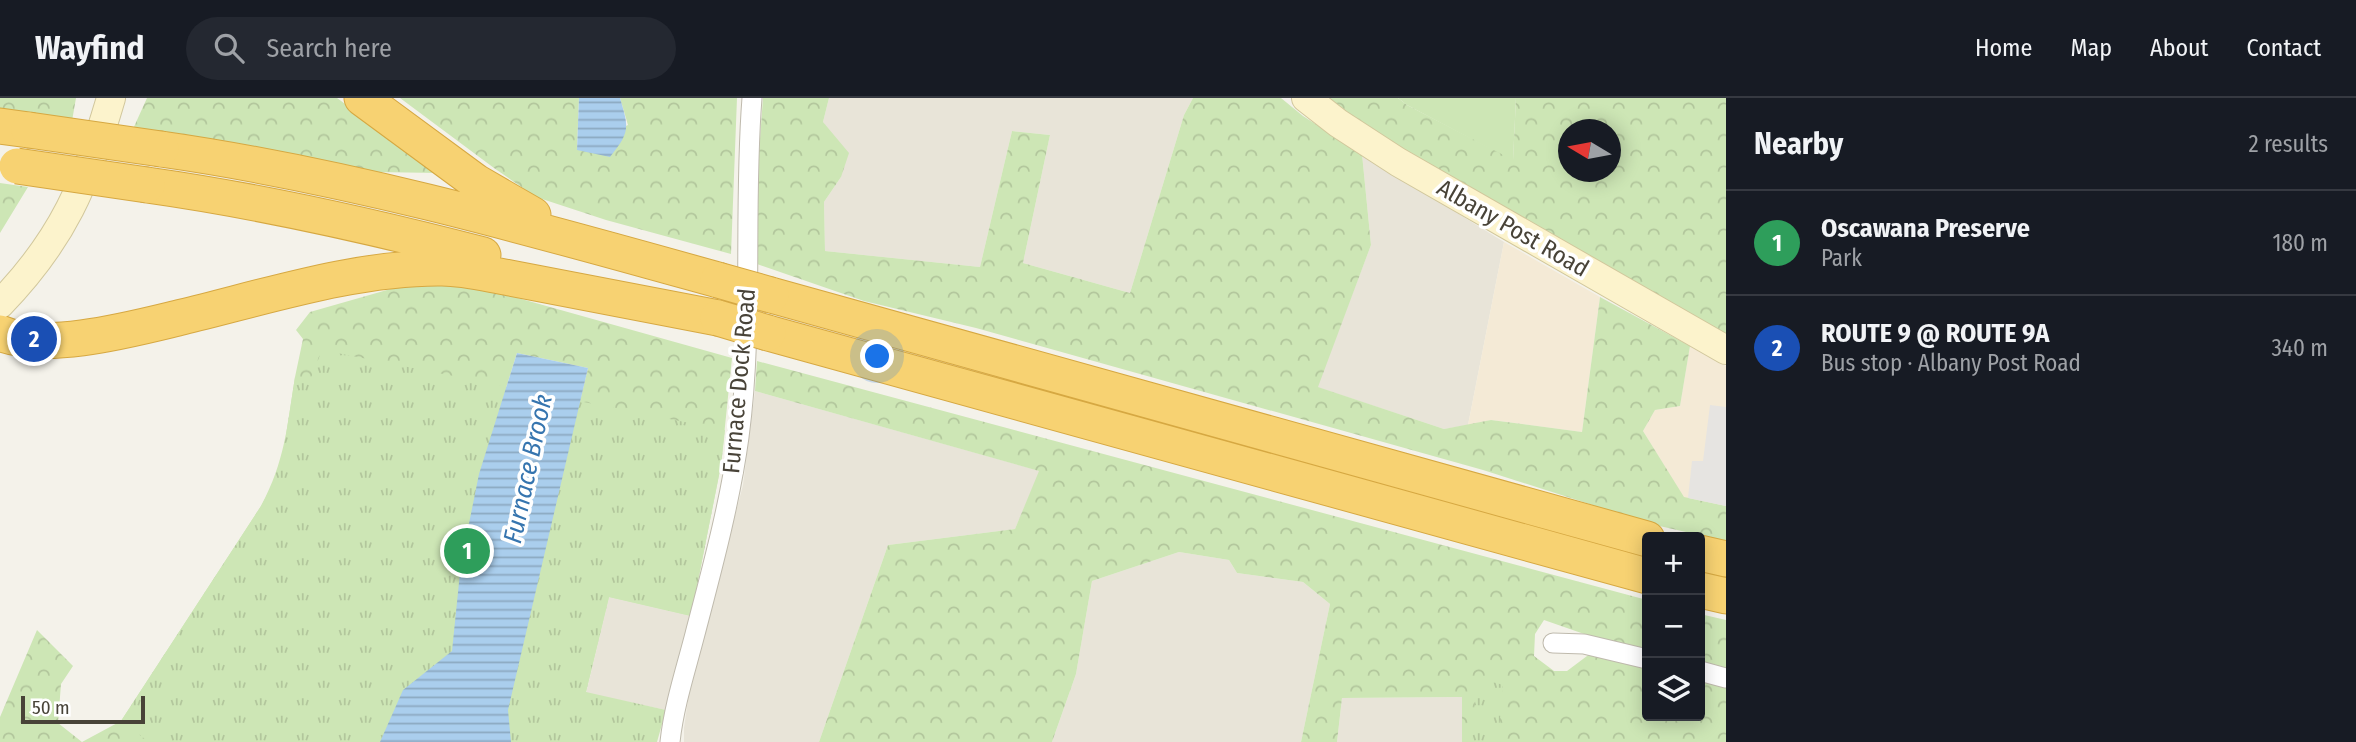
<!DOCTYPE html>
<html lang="en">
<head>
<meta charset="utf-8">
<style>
	body { margin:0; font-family:"Fira Sans Condensed",sans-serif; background:#242831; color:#f1f3f6 }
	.controls { position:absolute; right:21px; bottom:21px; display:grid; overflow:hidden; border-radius:7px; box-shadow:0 4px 18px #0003 }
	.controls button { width:63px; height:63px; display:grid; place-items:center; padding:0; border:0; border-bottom:2px solid #363941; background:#171b24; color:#f1f3f6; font:35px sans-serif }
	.compass { position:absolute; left:1558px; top:21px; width:63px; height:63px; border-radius:50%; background:#171b24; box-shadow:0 4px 18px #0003; rotate:280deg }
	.scale { position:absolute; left:21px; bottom:18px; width:124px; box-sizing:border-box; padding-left:7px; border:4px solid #484338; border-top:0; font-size:19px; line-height:24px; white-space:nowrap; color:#484338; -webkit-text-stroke:5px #fff; paint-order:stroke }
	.you { position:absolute; left:878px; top:259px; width:24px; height:24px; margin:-18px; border:5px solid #fff; border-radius:50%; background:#1a73e8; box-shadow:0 0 0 10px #1a73e833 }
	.badge { display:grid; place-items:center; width:46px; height:46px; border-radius:50%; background:#d93025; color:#fff; font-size:23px; font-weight:700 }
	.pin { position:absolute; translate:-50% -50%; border:4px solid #fff; box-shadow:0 2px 7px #0006 }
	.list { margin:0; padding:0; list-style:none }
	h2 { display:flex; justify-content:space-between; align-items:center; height:91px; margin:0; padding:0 28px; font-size:30px }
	h2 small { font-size:23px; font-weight:400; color:#9ea1a6 }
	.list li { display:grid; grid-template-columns:46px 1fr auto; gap:21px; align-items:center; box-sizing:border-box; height:105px; padding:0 28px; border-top:2px solid #363941 }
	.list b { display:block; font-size:26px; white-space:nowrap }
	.list p { margin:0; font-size:23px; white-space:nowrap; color:#9ea1a6 }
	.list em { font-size:23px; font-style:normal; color:#9ea1a6 }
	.icon { flex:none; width:38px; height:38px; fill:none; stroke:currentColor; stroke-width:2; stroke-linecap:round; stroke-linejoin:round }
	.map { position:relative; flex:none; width:1726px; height:644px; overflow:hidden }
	header { display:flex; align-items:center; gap:42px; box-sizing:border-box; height:98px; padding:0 35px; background:#171b24; border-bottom:2px solid #363941 }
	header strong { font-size:33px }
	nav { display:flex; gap:38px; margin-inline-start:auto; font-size:24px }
	.search { width:490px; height:63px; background:#242831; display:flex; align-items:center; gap:18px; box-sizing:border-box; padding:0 24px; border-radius:38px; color:#9ea1a6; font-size:26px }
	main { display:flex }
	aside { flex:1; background:#171b24 }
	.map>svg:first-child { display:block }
	.residential { fill:#e8e4d8 }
	.commercial { fill:#f4ead6 }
	.green { fill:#cde6b5 }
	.forest { fill:url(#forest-crowns); fill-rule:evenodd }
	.park { fill:url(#park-tufts) }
	.parking { fill:#e6e4e1 }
	.water { fill:url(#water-rules) }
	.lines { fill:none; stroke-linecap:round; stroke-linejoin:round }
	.minor-casing { stroke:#bfbaad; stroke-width:21 }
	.secondary-casing { stroke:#d1c79c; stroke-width:30 }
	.motorway-casing { stroke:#d6a842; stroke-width:37 }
	.minor { stroke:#fff; stroke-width:19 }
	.secondary { stroke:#fcf3cc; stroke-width:28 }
	.motorway { stroke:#f7d272; stroke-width:35 }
	.motorway-bridge-casing { stroke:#d6a842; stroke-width:37; stroke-linecap:butt }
	.motorway-bridge { stroke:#f7d272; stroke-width:35 }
	.labels { text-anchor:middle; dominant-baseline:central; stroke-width:7; stroke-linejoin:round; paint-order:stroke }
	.street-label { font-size:24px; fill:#484338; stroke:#fff }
	.water-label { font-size:26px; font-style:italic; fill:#3675af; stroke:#fff }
</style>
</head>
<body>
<header>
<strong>Wayfind</strong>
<div class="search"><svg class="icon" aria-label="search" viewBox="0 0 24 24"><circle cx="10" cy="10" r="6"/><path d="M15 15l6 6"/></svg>Search here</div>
<nav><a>Home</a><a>Map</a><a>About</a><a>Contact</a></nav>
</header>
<main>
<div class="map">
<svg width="1726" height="644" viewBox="0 0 1726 644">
	<defs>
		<pattern id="forest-crowns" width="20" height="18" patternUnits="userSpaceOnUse" patternTransform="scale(1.75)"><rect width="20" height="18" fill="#cde6b5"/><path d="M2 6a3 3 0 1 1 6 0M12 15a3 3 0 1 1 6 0" fill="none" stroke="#b2c69c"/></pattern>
		<pattern id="park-tufts" width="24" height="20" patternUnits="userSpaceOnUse" patternTransform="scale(1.75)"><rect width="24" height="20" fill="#cde6b5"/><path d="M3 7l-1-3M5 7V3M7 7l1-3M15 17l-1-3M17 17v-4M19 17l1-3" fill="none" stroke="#b2c69c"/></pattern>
		<pattern id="water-rules" width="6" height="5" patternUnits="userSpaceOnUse" patternTransform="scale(1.75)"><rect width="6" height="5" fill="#aaceed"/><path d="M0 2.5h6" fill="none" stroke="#8ca9c1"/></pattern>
	</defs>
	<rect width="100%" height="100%" fill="#f4f2ea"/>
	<path class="residential" d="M829 0H1193L1184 17 1130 195 1023 165 1050 37 1012 33 980 169 825 153 824 104 841 79 823 24Z
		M1362 56 1504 144 1468 327 1444 331 1317 289 1371 147Z
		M755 293 1040 373 1015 431 888 447 819 644H684V630L690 588 743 387Z
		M1179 454 1229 462 1237 475 1303 484 1330 506 1301 644H1052L1076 576 1092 483Z
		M609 499 691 518 666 612 586 595Z
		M1463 599 1462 644H1337L1342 600Z"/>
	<path class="commercial" d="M1504 144 1600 199 1582 334 1491 322 1468 327Z
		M1690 248 1726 268V408L1684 400 1643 333 1655 312 1680 308Z"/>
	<path class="green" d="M1398 0H1516L1513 63 1407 7Z"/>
	<path class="forest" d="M0 0H76L72 23 0 12Z
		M147 0H337L439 75 374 74 133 31Z
		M400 0H579L577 51 628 27 620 0H737L731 156 606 122 536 99 494 70Z
		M763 0H829L823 24 849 55 841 79 824 104 825 153 980 169 1012 33 1050 37 1023 165 1130 195 1184 17 1193 0H1281L1303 18 1362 56 1371 147 1318 289 1444 331 1491 322 1582 334 1600 199 1690 248 1680 308 1655 312 1643 333 1684 399 1726 408V443L1655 427 1483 372 976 230 864 203 757 166V81Z
		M1325 0H1398L1407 7 1513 62 1516 0H1726V239L1406 57ZM1568 32H1610V74H1568Z
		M0 85 28 89 0 135Z
		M446 185 486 191 732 260 721 367 691 518 609 499 586 594 657 642V644H511L550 428 588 270 517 255 479 376 380 644H0V619L37 532 73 568 61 586 58 625 82 644 121 623 261 408 274 384 283 356 295 279 303 241 296 232 310 214 394 190Z
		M757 263 1647 502V553L1587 537 1544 522 1535 536 1534 558 1554 573H1567L1591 555 1647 569V618H1700V583L1726 590V644H1462V599L1342 600 1337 644H1301L1330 506 1303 484 1237 475 1229 462 1179 454 1092 483 1076 576 1052 644H819L888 447 1015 431 1039 373 755 293Z
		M1700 516 1726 522V573L1700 566Z"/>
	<path class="park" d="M322 252 725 332 721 367 691 518 609 499 586 594 666 612 657 644H149L121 623 261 408C285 363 287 329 295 279L309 285Z
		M1477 579 1503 587 1498 644H1472Z"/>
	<path class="parking" d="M1710 307 1726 309V408L1688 400 1692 363H1703Z"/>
	<path class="water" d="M579 0H620C629 30 630 34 610 59L577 52Z
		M517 255 588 270 508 612 511 644H380L403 592 452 553 461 465 479 376Z"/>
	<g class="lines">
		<defs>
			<path id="minor" d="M1553 545 1584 546 1647 561
				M1700 573 1726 580
				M670 644C674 607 686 571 695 536 712 471 730 405 739 339 754 227 743 113 752 0"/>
			<path id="secondary" d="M1306 0 1338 25 1398 64 1726 252
				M0 206C63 141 86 86 111 0"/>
			<path id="motorway" d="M362 0 476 84 533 117
				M0 28 29 32
				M161 51C350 78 535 131 718 182
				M147 87C260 103 372 128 483 157
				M771 197 1647 441
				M0 235C45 255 136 230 182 219 265 199 357 169 442 170 465 170 487 176 510 180 579 193 648 206 718 220
				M768 235 1647 478
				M1700 455 1726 461
				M1700 492 1726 498"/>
		</defs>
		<use href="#minor" class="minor-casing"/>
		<use href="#secondary" class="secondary-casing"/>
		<use href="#motorway" class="motorway-casing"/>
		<use href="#minor" class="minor"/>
		<use href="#secondary" class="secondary"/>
		<use href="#motorway" class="motorway"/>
		<defs>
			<path id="motorway-bridge" d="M29 32 161 51
				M17 68 147 87
				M718 182 771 197
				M718 220 768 235"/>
		</defs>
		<use href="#motorway-bridge" class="motorway-bridge-casing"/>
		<use href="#motorway-bridge" class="motorway-bridge"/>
	</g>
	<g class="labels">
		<g class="street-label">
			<text transform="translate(1513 130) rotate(30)">Albany Post Road</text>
			<text transform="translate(739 283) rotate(-85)">Furnace Dock Road</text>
		</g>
		<g class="water-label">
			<text transform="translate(528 371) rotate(-78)">Furnace Brook</text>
		</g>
	</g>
</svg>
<div class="controls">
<button>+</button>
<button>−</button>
<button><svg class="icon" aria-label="layers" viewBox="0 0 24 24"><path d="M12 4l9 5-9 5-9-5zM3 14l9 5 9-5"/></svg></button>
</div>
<svg class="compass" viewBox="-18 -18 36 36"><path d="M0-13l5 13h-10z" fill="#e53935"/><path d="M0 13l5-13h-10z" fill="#9ea1a6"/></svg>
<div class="scale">50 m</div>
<div class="you"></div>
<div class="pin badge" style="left:467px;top:453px;background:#2e9e5b">1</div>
<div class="pin badge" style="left:34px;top:241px;background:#1a4fb4">2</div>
</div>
<aside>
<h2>Nearby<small>2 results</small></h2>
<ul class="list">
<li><span class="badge" style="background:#2e9e5b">1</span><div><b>Oscawana Preserve</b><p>Park</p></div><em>180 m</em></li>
<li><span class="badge" style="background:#1a4fb4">2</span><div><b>ROUTE 9 @ ROUTE 9A</b><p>Bus stop · Albany Post Road</p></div><em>340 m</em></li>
</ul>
</aside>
</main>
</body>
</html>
